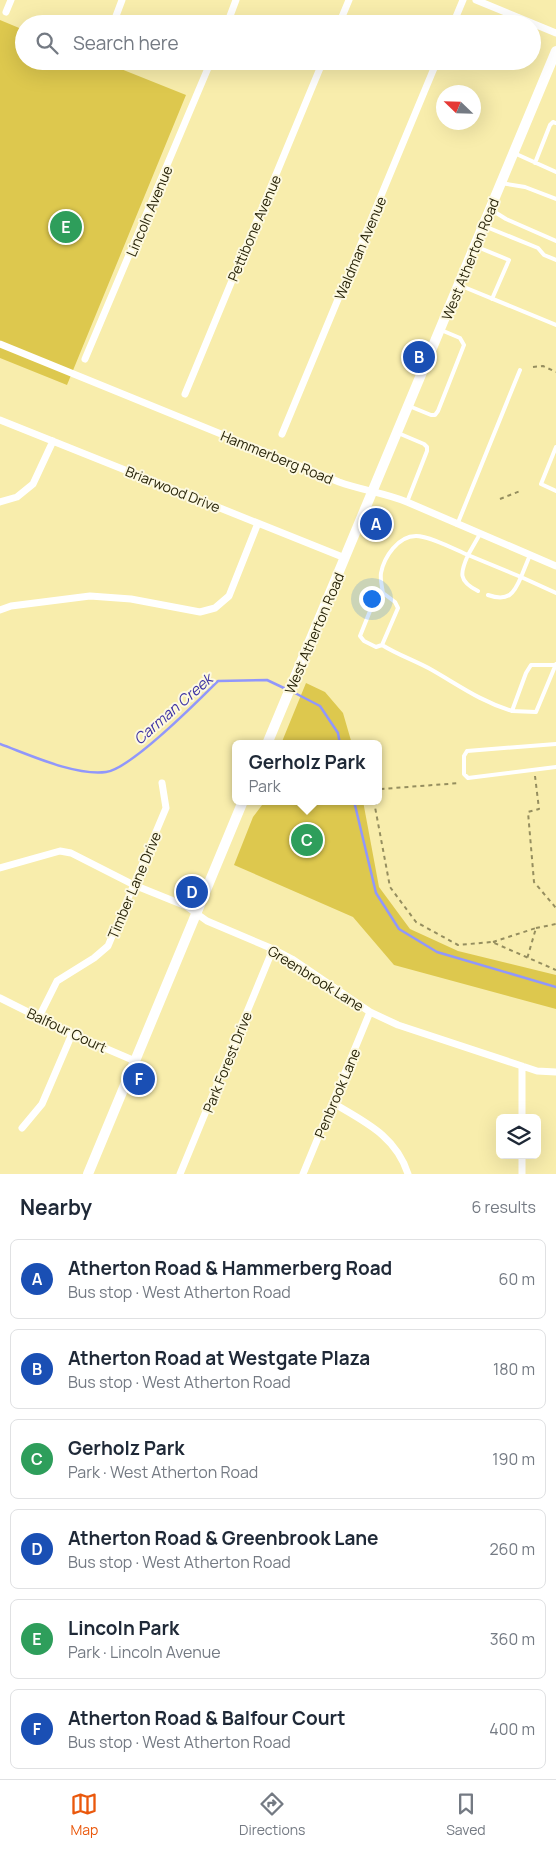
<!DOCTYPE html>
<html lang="en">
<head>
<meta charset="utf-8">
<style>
  body { margin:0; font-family:Manrope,sans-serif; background:#f2f2f3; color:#1f2937 }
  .controls { position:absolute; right:15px; bottom:15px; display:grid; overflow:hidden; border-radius:8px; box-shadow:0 5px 20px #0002 }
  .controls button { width:45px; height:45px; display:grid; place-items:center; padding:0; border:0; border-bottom:1px solid #e0e1e3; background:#fff; color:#1f2937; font:25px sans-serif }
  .compass { position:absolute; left:436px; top:85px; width:45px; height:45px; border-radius:50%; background:#fff; box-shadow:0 5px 20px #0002; rotate:293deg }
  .you { position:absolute; left:371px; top:598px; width:18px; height:18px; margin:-12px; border:4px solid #fff; border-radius:50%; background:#1a73e8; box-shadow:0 0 0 8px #1a73e833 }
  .badge { display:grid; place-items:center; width:32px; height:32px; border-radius:50%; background:#ea580c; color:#fff; font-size:16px; font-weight:700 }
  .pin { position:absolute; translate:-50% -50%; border:2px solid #fff; box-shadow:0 1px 5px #0006 }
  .popup { position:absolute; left:232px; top:740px; width:150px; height:65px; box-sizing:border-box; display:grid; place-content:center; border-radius:8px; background:#fff; filter:drop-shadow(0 1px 4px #0005); font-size:16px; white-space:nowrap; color:#747a83 }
  .popup b { font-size:19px; color:#1f2937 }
  .popup::after { content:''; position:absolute; left:50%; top:100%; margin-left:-10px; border:10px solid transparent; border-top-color:#fff }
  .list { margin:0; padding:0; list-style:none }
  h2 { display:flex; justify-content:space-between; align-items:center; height:65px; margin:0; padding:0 20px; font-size:21px }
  h2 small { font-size:16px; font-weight:400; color:#747a83 }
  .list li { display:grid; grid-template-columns:32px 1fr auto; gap:15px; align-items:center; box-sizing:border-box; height:80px; margin:0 10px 10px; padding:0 10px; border:1px solid #e0e1e3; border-radius:8px }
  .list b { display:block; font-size:19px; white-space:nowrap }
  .list p { margin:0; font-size:16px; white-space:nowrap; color:#747a83 }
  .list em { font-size:16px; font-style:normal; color:#747a83 }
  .icon { flex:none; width:28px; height:28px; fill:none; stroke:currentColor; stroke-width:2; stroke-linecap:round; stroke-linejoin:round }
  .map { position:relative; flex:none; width:556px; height:1174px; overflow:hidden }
  .search { position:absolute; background:#fff; box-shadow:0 5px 20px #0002; left:15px; right:15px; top:15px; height:55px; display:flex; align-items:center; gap:12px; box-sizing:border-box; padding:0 18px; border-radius:28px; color:#747a83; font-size:19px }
  .sheet { height:605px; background:#fff }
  nav { display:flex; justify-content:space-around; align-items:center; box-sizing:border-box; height:70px; border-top:1px solid #e0e1e3; background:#fff; font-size:14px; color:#747a83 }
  nav a { display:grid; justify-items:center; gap:2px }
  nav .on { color:#ea580c }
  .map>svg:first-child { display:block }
  .green { fill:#ddc84e }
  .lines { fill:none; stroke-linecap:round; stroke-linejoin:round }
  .stream { stroke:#9197fb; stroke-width:2.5 }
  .path { stroke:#958e5f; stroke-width:2; stroke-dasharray:4 4; stroke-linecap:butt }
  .lane { stroke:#fff; stroke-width:4 }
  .street { stroke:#fff; stroke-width:7 }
  .secondary { stroke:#fff; stroke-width:10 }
  .labels { text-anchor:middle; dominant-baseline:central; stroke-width:4; stroke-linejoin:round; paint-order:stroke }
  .street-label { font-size:14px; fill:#282409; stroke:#fdf9e0 }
  .water-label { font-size:15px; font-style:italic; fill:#3d32a4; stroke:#fdf9e0 }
</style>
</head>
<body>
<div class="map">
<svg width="556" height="1174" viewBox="0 0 556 1174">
  <rect width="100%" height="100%" fill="#f8edac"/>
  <!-- green -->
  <path class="green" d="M0 20 24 30V61H101L186 95 67 385 0 358Z
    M306 683 325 692 343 713 352 744H281Z
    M265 801H363L379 887 410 929 458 951 556 975V1009L394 965 353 917 234 865 253 817Z"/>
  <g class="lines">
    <!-- stream -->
    <path class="stream" d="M291 691 320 706 338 733 340 744
      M0 744C30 755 75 776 106 772 131 769 199 700 218 681L267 680 286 689
      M354 801 376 893 399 929 437 952 556 987"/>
    <!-- path -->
    <path class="path" d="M533 367 543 366 556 372
      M500 499 520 491
      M535 776 539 809 528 812 534 882 556 908
      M378 797 381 789 460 783
      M377 801 375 807 390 887 416 922 458 945 492 942 556 970
      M536 928 556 924
      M493 942 536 928 527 959"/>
    <!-- lane -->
    <path class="lane" d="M514 153 556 172
      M535 163 550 125 553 122 556 123
      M501 183 525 187 556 199
      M490 209 506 219 556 241
      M484 226 538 248 544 255 556 260
      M475 246 509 260 492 299
      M459 285 556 325
      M409 406 431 415H435L438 411 464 345 460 338 441 330
      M398 433 424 444 427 447V451L407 502
      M556 447 541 484 556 491
      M457 525 520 370
      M478 591C458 581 460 573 468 555L521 577 530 555
      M383 593 372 606 360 636 364 641 376 647 382 645 398 608 395 602 383 593C382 587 380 579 381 573 384 557 398 536 416 536 430 536 454 549 468 555L480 534
      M488 595C508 602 514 594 521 577L556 593
      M382 645C398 655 416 661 432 670 460 686 480 701 512 711
      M556 665H531L526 673 512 711 536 712 556 664
      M556 744 467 751 464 756V774L468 778 556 767"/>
    <!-- street -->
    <path class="street" d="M476 0 556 33
      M6 12 11 0
      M113 24 122 0
      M227 24 236 0
      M339 24 349 0
      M453 24 463 0
      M0 344 339 482C361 490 385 493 407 502L556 566
      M85 359 211 61
      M185 394 323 61
      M0 420 345 558
      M282 434 437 61
      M0 502 17 497 33 484 53 441
      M0 610 11 606 90 596 131 599 200 612 215 608 229 596 258 523
      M0 868 60 851 71 853 134 885 186 906 207 921 273 949 292 959 370 1012 398 1025 522 1066 537 1071 556 1072
      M0 998 72 1034 135 1061
      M39 1017 57 981 94 958 108 946 166 808 162 783
      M522 1066V1118
      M333 1103C365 1122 396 1136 408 1174
      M22 1128 42 1104 72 1034
      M522 1155V1174
      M180 1174 273 949
      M303 1174 370 1012"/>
    <!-- secondary -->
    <path class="secondary" d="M267 744 556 51
      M88 1174 243 801"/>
  </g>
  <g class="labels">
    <!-- street labels -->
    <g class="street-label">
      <text transform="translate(149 211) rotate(-67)">Lincoln Avenue</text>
      <text transform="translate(254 228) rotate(-67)">Pettibone Avenue</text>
      <text transform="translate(360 248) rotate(-67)">Waldman Avenue</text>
      <text transform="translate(470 259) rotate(-68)">West Atherton Road</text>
      <text transform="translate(277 457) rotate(22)">Hammerberg Road</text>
      <text transform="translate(173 489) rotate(22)">Briarwood Drive</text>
      <text transform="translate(314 633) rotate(-67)">West Atherton Road</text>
      <text transform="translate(134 885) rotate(-67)">Timber Lane Drive</text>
      <text transform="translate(316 978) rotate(32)">Greenbrook Lane</text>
      <text transform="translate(67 1030) rotate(25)">Balfour Court</text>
      <text transform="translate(227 1062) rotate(-68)">Park Forest Drive</text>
      <text transform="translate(337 1093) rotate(-67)">Penbrook Lane</text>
    </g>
    <!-- water labels -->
    <g class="water-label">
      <text transform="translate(173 709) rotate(-41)">Carman Creek</text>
    </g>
  </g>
</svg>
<div class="controls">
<button><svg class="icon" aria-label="layers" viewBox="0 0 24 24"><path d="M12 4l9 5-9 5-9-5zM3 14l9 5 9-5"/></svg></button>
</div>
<svg class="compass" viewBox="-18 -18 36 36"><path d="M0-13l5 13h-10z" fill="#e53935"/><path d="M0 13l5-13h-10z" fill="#747a83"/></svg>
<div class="you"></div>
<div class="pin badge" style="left:376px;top:524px;background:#1a4fb4">A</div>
<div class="pin badge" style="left:419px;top:357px;background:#1a4fb4">B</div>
<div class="pin badge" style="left:307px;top:840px;background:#2e9e5b">C</div>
<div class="popup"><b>Gerholz Park</b>Park</div>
<div class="pin badge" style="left:192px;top:892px;background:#1a4fb4">D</div>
<div class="pin badge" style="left:66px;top:227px;background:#2e9e5b">E</div>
<div class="pin badge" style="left:139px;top:1079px;background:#1a4fb4">F</div>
<div class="search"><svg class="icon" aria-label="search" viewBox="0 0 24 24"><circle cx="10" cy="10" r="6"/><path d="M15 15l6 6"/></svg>Search here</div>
</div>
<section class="sheet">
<h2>Nearby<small>6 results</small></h2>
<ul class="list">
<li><span class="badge" style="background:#1a4fb4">A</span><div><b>Atherton Road &amp; Hammerberg Road</b><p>Bus stop · West Atherton Road</p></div><em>60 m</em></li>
<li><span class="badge" style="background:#1a4fb4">B</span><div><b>Atherton Road at Westgate Plaza</b><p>Bus stop · West Atherton Road</p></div><em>180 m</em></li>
<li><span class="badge" style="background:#2e9e5b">C</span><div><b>Gerholz Park</b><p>Park · West Atherton Road</p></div><em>190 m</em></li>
<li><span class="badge" style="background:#1a4fb4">D</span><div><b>Atherton Road &amp; Greenbrook Lane</b><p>Bus stop · West Atherton Road</p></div><em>260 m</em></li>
<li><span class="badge" style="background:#2e9e5b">E</span><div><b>Lincoln Park</b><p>Park · Lincoln Avenue</p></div><em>360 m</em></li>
<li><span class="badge" style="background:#1a4fb4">F</span><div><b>Atherton Road &amp; Balfour Court</b><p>Bus stop · West Atherton Road</p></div><em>400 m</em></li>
</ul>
</section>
<nav>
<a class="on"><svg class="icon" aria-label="map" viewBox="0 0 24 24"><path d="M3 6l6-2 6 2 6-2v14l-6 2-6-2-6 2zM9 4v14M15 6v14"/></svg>Map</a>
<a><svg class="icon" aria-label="directions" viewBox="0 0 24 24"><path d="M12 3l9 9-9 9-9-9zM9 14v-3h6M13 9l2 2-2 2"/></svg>Directions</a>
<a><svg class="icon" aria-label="saved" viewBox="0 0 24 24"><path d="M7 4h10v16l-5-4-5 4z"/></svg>Saved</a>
</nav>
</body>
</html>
